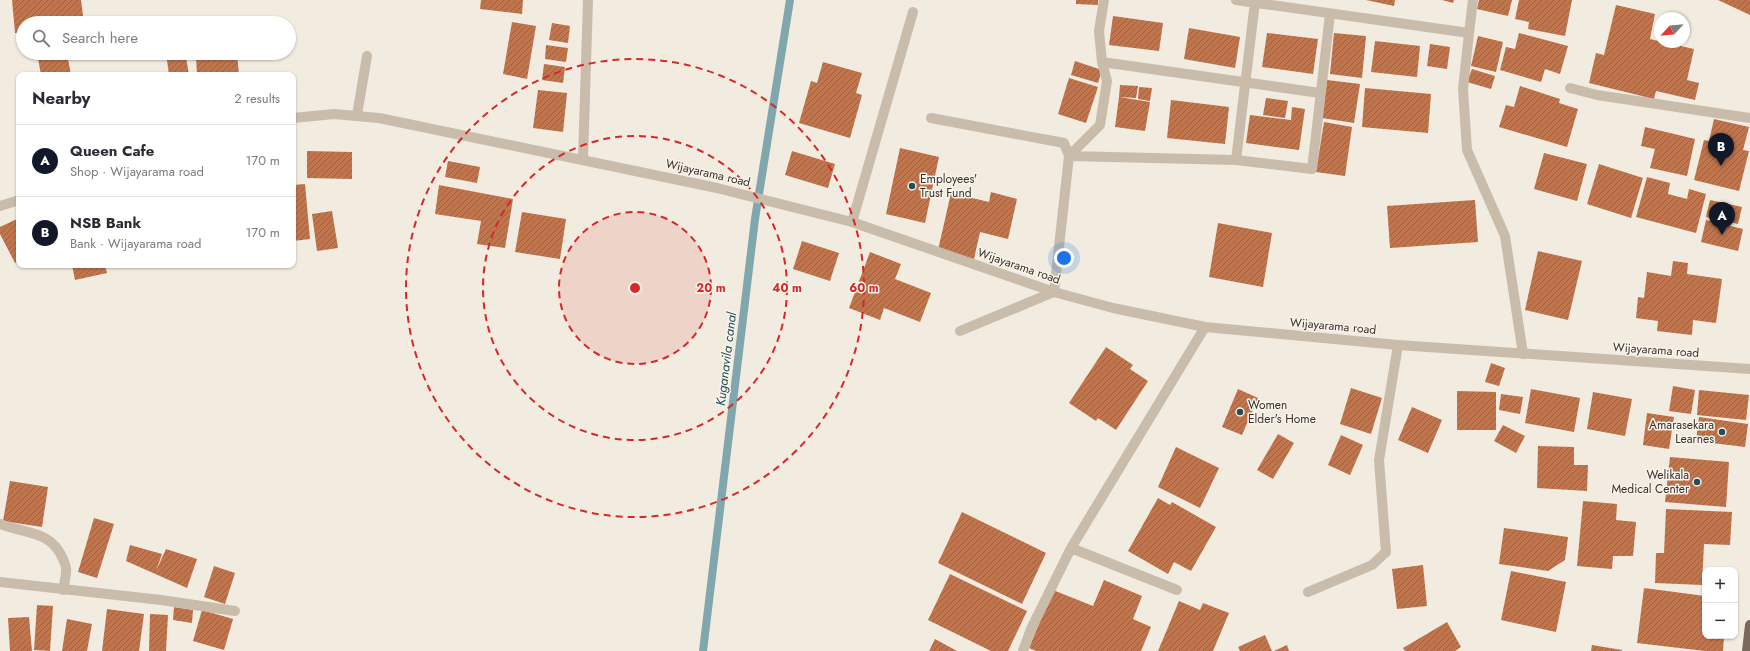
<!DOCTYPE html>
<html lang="en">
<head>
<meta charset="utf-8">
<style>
  body { margin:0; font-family:Jost,sans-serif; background:#f7f7f7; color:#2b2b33 }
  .controls { position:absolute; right:12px; bottom:12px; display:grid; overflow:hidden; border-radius:8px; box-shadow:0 1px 3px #0004 }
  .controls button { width:36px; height:36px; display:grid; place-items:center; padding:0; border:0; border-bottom:1px solid #e1e1e2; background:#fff; color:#2b2b33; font:20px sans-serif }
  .compass { position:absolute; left:1654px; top:12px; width:36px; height:36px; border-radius:50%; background:#fff; box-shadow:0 1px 3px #0004; rotate:244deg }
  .you { position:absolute; left:1064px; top:258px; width:14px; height:14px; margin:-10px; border:3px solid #fff; border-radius:50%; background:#1a73e8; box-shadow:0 0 0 6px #1a73e833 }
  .badge { display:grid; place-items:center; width:26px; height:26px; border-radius:50%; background:#111827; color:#fff; font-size:13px; font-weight:700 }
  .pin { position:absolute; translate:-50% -33px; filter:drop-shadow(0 1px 2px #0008) }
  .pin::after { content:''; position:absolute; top:21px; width:14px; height:12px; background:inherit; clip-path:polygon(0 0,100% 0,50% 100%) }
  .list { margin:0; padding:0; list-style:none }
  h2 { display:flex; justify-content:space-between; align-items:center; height:52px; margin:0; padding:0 16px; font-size:17px }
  h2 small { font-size:13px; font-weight:400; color:#7c7c81 }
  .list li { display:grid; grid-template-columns:26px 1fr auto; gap:12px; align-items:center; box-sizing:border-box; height:72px; padding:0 16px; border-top:1px solid #e1e1e2 }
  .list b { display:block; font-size:15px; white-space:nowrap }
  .list p { margin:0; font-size:13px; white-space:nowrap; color:#7c7c81 }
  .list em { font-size:13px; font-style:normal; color:#7c7c81 }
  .icon { flex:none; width:22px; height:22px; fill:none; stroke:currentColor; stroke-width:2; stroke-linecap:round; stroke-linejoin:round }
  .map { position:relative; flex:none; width:1750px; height:651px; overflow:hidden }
  .search { position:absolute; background:#fff; box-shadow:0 1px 3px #0004; left:16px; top:16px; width:280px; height:44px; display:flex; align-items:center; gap:10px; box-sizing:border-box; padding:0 14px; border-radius:22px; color:#7c7c81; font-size:15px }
  .panel { position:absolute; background:#fff; box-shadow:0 1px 3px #0004; left:16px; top:72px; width:280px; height:196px; border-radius:8px }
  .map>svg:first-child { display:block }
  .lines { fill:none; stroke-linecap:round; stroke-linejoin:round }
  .stream { stroke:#7fa7ad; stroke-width:8 }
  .building { fill:url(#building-hatch) }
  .service { stroke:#c9bcab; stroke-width:10 }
  .minor { stroke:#c9bcab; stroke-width:10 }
  .tertiary { stroke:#c9bcab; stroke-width:10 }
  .primary { stroke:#79695c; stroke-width:10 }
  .ring { fill:none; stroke:#d62828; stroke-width:2; stroke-dasharray:7 5 }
  .poi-dot { fill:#224e57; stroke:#f9f4ec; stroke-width:1.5 }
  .labels { text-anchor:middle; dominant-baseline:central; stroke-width:3; stroke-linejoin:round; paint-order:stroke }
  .street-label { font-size:12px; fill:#38302a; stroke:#f9f4ec }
  .poi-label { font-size:12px; fill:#38302a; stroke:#f9f4ec; text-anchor:start }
  .water-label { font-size:13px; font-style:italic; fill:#224e57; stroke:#f9f4ec }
  .centre { fill:#d62828; stroke:#f9f4ec; stroke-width:2 }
  .ring-label { font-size:12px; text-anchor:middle; font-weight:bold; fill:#d62828; stroke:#f9f4ec; stroke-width:3; stroke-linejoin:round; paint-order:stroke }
</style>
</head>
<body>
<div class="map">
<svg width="1750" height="651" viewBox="0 0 1750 651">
  <defs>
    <pattern id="building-hatch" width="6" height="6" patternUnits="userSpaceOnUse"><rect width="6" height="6" fill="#bf764f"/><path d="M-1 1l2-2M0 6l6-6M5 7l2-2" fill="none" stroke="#9c6142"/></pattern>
  </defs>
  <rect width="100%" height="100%" fill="#f2ebdf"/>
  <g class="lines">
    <!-- stream -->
    <path class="stream" d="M703 651 755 219 790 0"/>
  </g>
  <!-- building -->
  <path class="building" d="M12 0H81L84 23H23V33H15Z
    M481 0H523L522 14 480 9Z
    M1076 0H1098V5L1076 4Z
    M1366 0H1395L1394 6Z
    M1442 0H1454L1453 3Z
    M1479 0H1512L1508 16 1477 9Z
    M1519 0H1572L1565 36 1528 29 1529 22 1515 19Z
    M1718 0H1750V15Z
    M1616 5 1655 14 1650 39 1694 49 1687 80 1699 83 1695 100 1656 91 1654 99 1589 83 1596 53 1604 55Z
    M1113 16 1163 23 1159 51 1109 45Z
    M512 22 536 26 527 79 503 74Z
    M552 23 570 26 568 43 549 40Z
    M1189 28 1240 37 1235 68 1184 59Z
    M1267 33 1318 39 1313 74 1262 67Z
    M1334 33 1366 36 1362 78 1330 74Z
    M1519 33 1568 46 1560 74 1545 69 1541 82 1500 70 1506 47 1515 49Z
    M1478 36 1503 42 1496 72 1471 66Z
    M1375 41 1420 46 1417 77 1371 72Z
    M1430 44 1450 47 1447 69 1427 66Z
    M546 45 568 48 566 62 545 59Z
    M37 53H67L71 75H41Z
    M237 54 239 75H197L196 57Z
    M186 57 189 75H169L167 60Z
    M1075 61 1102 70 1098 83 1071 75Z
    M823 62 862 73 856 93 862 95 850 138 799 123 811 81 817 83Z
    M544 64 565 67 563 83 542 80Z
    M1472 69 1495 76 1491 89 1467 82Z
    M1069 78 1098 87 1086 123 1058 114Z
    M1327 80 1360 84 1354 123 1322 118Z
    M1120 85 1138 86 1136 98 1119 97Z
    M1520 86 1560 99 1559 103 1578 109 1567 147 1499 127 1506 105 1514 107Z
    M1139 87 1152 88 1150 101 1138 99Z
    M1365 88 1431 94 1428 133 1362 127Z
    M538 90 567 93 563 132 533 128Z
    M1119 97 1150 102 1145 131 1115 127Z
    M1266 98 1288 101 1285 118 1263 115Z
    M1171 100 1229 107 1225 144 1167 138Z
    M1292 107 1305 109 1299 150 1246 143 1250 115 1291 120Z
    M1714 119 1749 127 1743 150 1749 151 1739 191 1694 180 1704 140 1709 141Z
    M1324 122 1352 127 1345 176 1316 172Z
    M1645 127 1695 139 1687 176 1650 168 1655 149 1641 146Z
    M900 148 939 157 925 223 886 214Z
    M307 151 352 152V179L307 178Z
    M792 151 835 164 828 188 785 175Z
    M1544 153 1587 164 1577 201 1534 189Z
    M448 161 480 167 477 183 445 177Z
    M1599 164 1643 178 1631 218 1587 204Z
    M1647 177 1670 183 1668 194 1687 199 1689 189 1706 194 1696 233 1636 217Z
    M305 184 310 239 293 241V185Z
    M439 185 513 199 505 248 477 244 481 221 435 214Z
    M991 192 1017 199 1008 239 980 232 974 259 938 250 951 193 989 202Z
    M1475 200 1478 242 1390 248 1387 206Z
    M1710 200 1742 207 1738 224 1706 217Z
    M332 211 338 248 317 251 312 214Z
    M522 212 566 219 560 259 515 252Z
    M19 218V261L15 263 0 234V227Z
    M1706 220 1743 229 1738 251 1701 242Z
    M1218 223 1272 233 1263 287 1209 277Z
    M802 241 839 253 830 281 793 269Z
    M1538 251 1582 261 1568 320 1525 310Z
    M870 252 901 264 895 279 931 293 920 322 884 308 880 320 849 308Z
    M1673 261 1688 263 1687 274 1722 279 1716 323 1693 320 1692 335 1657 331 1658 321 1636 318 1638 297 1644 298 1647 272 1671 276Z
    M72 265H105L107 273 75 280Z
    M1106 347 1133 365 1130 369 1148 381 1116 430 1098 418 1096 421 1069 403Z
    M1491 363 1505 368 1499 386 1485 382Z
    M1673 386 1695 390 1691 414 1669 411Z
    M1351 388 1382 398 1371 434 1340 424Z
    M1238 389 1258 398 1242 435 1222 427Z
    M1531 389 1580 398 1574 432 1525 423Z
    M1699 390 1749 395 1746 420 1697 415Z
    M1457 391 1496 392V430H1457Z
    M1593 392 1632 399 1625 436 1587 429Z
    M1501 394 1523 397 1520 414 1499 410Z
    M1412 407 1442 420 1428 453 1398 440Z
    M1647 413 1674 417 1669 449 1643 445Z
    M1699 417 1748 424 1745 447 1696 441Z
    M1503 425 1525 436 1516 453 1494 441Z
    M1278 434 1294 443 1273 479 1257 470Z
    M1341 435 1363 445 1350 475 1328 465Z
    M1538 446 1574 447V465H1588L1587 491 1537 488Z
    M1176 447 1219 468 1200 508 1158 487Z
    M1670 457 1729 462 1726 507 1665 502Z
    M10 481 48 487 42 527 3 521Z
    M1158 498 1170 505 1172 502 1216 527 1191 571 1174 562 1168 574 1128 551Z
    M1583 501 1617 504 1616 520 1636 522 1633 556H1613L1612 569 1577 566Z
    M1666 509 1732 512 1730 545 1704 544 1702 585 1655 583 1656 553H1664Z
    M962 512 1046 553 1022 604 938 563Z
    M94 518 114 524 97 578 78 572Z
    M1504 528 1568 537 1565 560 1548 571 1499 564Z
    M130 545 162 554 156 571 166 549 197 559 187 588 126 561Z
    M1423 565 1427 606 1397 609 1392 569Z
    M214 566 235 573 225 604 204 597Z
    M1511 571 1566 582 1556 632 1501 620Z
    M950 574 1027 611 1008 651H991L928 620Z
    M1104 580 1142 596 1133 619 1151 627 1141 651H1036L1029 648 1053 590 1093 606Z
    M1644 588 1705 596V636H1724L1723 651H1705L1637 643Z
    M1179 601 1200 610 1203 603 1229 613 1213 651H1158Z
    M37 605 53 606 50 651 34 650Z
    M174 607 193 610 192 623 173 620Z
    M107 609 144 614 139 651H102Z
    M202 610 233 619 224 650 193 641Z
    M150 614 168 615 166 651H149Z
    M29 617 32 651H10L8 618Z
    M67 619 92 624 87 651H62Z
    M1447 622 1461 647 1455 651H1405L1403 648Z
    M1265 635 1272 651H1240L1238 647Z
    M935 639 957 651H929Z
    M1287 645 1289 651H1274Z
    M1592 645 1622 650V651H1591Z"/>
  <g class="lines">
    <!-- service -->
    <path class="service" d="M0 582 161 600 235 611"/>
    <!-- minor -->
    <path class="minor" d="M1104 0 1099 31 1102 62 1107 81 1100 125 1069 156 1236 160 1312 169 1330 14
      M1236 0 1469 33 1473 0
      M1469 33 1463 89 1467 150 1505 236 1523 354
      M1102 62 1320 93
      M1570 88 1597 95 1750 118
      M357 115 367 56
      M931 118 1064 143 1069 156 1054 292 960 331
      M583 159 588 0
      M1236 160 1255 2
      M852 222 913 12
      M0 524C25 534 51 530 63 559 64 562 66 565 66 568 67 574 64 583 63 590
      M1071 548 1177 590
      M1308 592 1372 565 1386 552 1379 460 1398 345
      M1023 651 1031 629 1071 548 1205 327"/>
    <!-- tertiary -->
    <path class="tertiary" d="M293 118 334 114 379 118 717 188 852 222 1054 292 1113 308 1205 327 1398 345 1750 369
      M0 206 19 200"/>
    <!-- primary -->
    <path class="primary" d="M1747 651 1750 625"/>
  </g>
  <!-- distance rings -->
  <circle cx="635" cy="288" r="76" fill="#d62828" fill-opacity=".12"/>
  <g class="ring">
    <circle cx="635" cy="288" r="76"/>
    <circle cx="635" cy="288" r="152"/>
    <circle cx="635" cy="288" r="229"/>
  </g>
  <!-- markers -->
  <g class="poi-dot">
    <circle cx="912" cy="186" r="4"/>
    <circle cx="1240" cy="412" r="4"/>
    <circle cx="1722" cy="432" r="4"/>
    <circle cx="1697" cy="482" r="4"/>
  </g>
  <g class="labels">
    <!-- street labels -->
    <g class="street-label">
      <text transform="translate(708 173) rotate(13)">Wijayarama road</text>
      <text transform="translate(1019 266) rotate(19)">Wijayarama road</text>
      <text transform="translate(1333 326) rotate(5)">Wijayarama road</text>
      <text transform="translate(1656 350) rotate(4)">Wijayarama road</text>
    </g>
    <!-- poi labels -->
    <g class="poi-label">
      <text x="920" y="179">Employees'<tspan x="920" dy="14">Trust Fund</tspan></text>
      <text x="1248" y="405">Women<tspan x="1248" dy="14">Elder's Home</tspan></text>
      <text x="1714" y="425" text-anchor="end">Amarasekara<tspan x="1714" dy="14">Learnes</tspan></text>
      <text x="1689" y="475" text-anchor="end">Welikala<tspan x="1689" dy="14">Medical Center</tspan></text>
    </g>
    <!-- water labels -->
    <g class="water-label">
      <text transform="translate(726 359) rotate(-83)">Kuganavila canal</text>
    </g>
  </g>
  <circle cx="635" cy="288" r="6" class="centre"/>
  <g class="ring-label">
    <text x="711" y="292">20 m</text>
    <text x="787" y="292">40 m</text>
    <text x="864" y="292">60 m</text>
  </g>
</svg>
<div class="controls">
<button>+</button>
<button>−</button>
</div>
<svg class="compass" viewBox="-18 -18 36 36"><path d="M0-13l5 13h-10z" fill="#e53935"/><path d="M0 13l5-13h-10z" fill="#7c7c81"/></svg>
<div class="you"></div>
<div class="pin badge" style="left:1722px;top:235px">A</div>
<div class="pin badge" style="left:1721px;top:166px">B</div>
<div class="search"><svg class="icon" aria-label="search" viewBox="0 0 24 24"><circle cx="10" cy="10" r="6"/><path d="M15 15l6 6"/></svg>Search here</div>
<section class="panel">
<h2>Nearby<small>2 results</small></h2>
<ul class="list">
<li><span class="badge">A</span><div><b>Queen Cafe</b><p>Shop · Wijayarama road</p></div><em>170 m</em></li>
<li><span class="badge">B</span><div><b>NSB Bank</b><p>Bank · Wijayarama road</p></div><em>170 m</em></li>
</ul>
</section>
</div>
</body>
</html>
